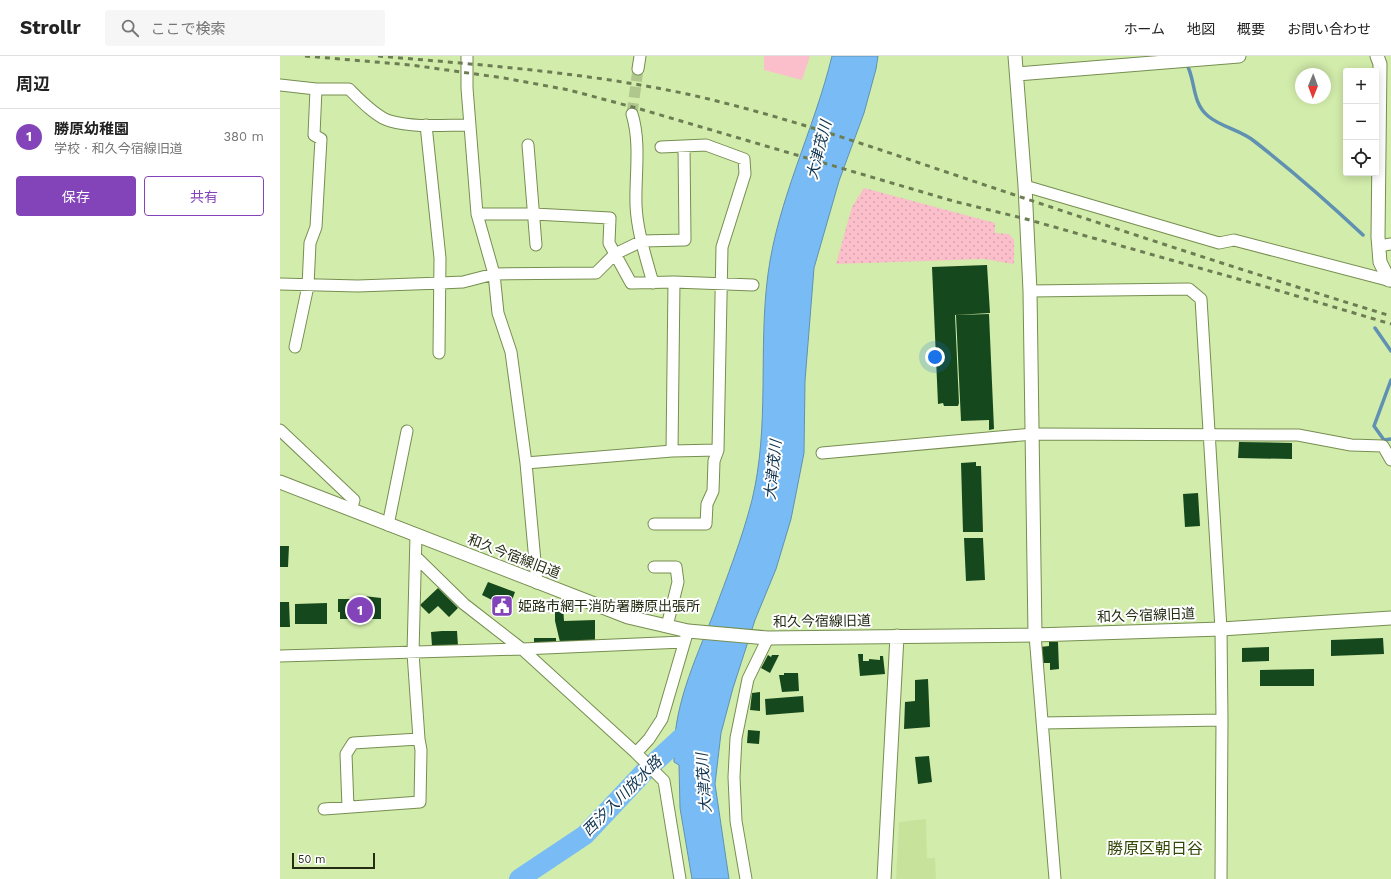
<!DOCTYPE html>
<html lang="ja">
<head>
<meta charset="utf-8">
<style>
  body { margin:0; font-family:"Work Sans","Noto Sans JP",sans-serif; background:#f6f6f6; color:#222 }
  .controls { position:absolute; right:12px; top:12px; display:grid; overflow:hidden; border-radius:4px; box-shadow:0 2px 10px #0003 }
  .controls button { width:36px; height:36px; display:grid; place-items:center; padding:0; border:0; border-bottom:1px solid #e0e0e0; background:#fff; color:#222; font:20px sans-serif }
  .compass { position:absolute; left:1015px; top:12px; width:36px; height:36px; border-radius:50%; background:#fff; box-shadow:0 2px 10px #0003; rotate:181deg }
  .scale { position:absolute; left:12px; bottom:10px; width:83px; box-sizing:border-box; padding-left:4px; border:2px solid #242d14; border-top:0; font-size:11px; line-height:14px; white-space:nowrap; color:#242d14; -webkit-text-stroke:3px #fff; paint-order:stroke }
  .you { position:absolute; left:655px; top:301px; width:14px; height:14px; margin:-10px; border:3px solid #fff; border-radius:50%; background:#1a73e8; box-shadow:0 0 0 6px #1a73e833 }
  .badge { display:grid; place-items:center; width:26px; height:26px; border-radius:50%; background:#8444b9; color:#fff; font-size:13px; font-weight:700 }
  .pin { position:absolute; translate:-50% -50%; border:2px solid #fff; box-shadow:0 1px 4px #0006 }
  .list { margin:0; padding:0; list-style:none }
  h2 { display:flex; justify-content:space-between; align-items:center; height:52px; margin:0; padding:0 16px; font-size:17px }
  h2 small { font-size:13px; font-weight:400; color:#767676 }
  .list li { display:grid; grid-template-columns:26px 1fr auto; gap:12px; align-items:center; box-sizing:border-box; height:56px; padding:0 16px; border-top:1px solid #e0e0e0 }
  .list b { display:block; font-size:15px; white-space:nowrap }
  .list p { margin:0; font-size:13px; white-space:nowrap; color:#767676 }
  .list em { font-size:13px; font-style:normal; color:#767676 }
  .actions { display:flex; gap:8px; padding:12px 16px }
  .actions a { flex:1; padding:9px 0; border:1px solid #8444b9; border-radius:4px; text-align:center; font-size:14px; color:#8444b9 }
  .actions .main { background:#8444b9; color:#fff }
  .icon { flex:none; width:22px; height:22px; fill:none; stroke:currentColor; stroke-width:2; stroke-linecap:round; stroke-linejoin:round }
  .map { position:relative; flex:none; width:1111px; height:823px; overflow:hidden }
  header { display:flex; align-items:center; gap:24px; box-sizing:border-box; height:56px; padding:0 20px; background:#fff; border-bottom:1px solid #e0e0e0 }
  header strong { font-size:19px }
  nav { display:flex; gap:22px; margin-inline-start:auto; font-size:14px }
  .search { width:280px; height:36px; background:#f6f6f6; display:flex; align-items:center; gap:10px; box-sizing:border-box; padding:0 14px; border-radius:4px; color:#767676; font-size:15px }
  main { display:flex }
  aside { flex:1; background:#fff }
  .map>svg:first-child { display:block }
  .built { fill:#c7e39b }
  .green { fill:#fabfca }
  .park { fill:url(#park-dots) }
  .water { fill:#79bcf5; stroke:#6091b2 }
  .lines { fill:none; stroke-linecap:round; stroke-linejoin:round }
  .stream { stroke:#6091b2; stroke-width:3.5 }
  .river { stroke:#79bcf5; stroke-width:20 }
  .building { fill:#16481d }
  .minor-tunnel { stroke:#afc68d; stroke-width:11; stroke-dasharray:11 5.5; stroke-linecap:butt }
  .minor-casing { stroke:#768e51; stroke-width:13 }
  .tertiary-casing { stroke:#768e51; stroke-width:15 }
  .minor { stroke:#fff; stroke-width:11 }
  .tertiary { stroke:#fff; stroke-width:13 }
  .rail { stroke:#6d7d53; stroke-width:3; stroke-dasharray:5 5; stroke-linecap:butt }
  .labels { text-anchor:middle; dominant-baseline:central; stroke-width:4; stroke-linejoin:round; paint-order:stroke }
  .street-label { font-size:14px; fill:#242d14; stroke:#fff }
  .poi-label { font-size:14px; fill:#242d14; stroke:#fff; text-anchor:start }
  .water-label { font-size:15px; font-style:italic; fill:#0f3450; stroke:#fff }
  .quarter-label { font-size:16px; fill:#344807; stroke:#fff }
</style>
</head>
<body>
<header>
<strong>Strollr</strong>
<div class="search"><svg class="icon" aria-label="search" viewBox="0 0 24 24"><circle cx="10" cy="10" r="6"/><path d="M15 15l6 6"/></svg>ここで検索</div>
<nav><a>ホーム</a><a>地図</a><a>概要</a><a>お問い合わせ</a></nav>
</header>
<main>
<aside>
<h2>周辺<small></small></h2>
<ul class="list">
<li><span class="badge">1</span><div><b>勝原幼稚園</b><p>学校 · 和久今宿線旧道</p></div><em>380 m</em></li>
</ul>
<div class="actions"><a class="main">保存</a><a>共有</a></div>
</aside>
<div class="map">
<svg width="1111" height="823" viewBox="0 0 1111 823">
  <defs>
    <pattern id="park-dots" width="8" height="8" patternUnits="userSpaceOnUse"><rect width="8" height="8" fill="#fabfca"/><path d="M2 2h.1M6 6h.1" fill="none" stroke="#d6a4ad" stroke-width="1.8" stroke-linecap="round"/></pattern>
  </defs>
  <rect width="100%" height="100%" fill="#d2ecab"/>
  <!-- built -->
  <path class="built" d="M646 763 647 802H655L656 823H616L619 766Z"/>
  <!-- green -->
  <path class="green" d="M484 0H530L522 24 484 14Z"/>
  <!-- park -->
  <path class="park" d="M584 132 715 167V177L729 178 734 184V208L704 203 556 208 572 151Z"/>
  <!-- water -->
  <path class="water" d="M552 0H598L596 13 584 57 559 125 534 212 525 325 524 397 511 463 496 513 475 564 453 632 441 677 435 728 449 823H412L400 752 399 709 394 706C392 653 414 607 433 559 447 521 462 483 472 444 490 370 478 293 488 218 498 143 534 74 552 0Z"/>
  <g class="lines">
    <!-- stream -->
    <path class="stream" d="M906 7C916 23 911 46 928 60 941 71 960 74 974 85 1010 113 1049 147 1083 179
      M1095 272 1111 295
      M1111 324 1094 370 1104 384 1111 383"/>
    <!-- river -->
    <path class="river" d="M239 823 305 779 365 715 414 670"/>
  </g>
  <!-- building -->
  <path class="building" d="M707 209 710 257 675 259 679 347 678 350H664L663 347 658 348 652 211Z
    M709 258 714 373 709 374V364L681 365 676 259Z
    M959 386 1012 387V403L958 402Z
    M696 406V410H701L703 476H683L681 407Z
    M918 437 920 470 905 471 903 438Z
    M684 482H703L705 524 686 525Z
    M0 490H9L8 511H0Z
    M208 526 235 536 230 550 225 548 223 553 211 548 212 544 202 539Z
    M158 532 178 552 169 561 158 550 149 558 140 549Z
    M84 540 101 542V563H60V556H58V543H84Z
    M0 546H9L10 571H0Z
    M47 547V568H15V548Z
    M275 550H283L284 565 315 564V585L280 586 275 565Z
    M162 575H177L178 590H152L151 576Z
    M254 582H276V588L254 589Z
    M1103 582 1104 598 1051 600V584Z
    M769 586H778L779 613 770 614V607H761L760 591 769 590Z
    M989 591V605L962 606V592Z
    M578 598H583V605H589V603L600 604V600H603L605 618 580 620Z
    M488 599 491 601 492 599H499L490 617 481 612Z
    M1034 613V630H980V614Z
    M504 617H518L519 635 502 636 499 619H504Z
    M648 623 650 671 624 673 625 646 635 645V624Z
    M480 636V655L470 654 472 637Z
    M523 640 524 656 486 659 485 643Z
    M468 674 480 675 479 688 467 687Z
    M649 700 652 726 638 728 635 701Z"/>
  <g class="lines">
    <!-- minor-tunnel -->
    <path class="minor-tunnel" d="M352 58 358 13"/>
    <!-- minor casing -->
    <g class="minor-casing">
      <path id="minor" d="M187 0V32L197 158 214 218 218 257 231 296 246 407 257 527
        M358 13 360 0
        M0 29 36 33H69C79 43 96 61 110 65 135 72 164 69 190 69
        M352 58C361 87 355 120 356 149 357 175 366 202 373 227
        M146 69 160 202 159 297
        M248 89 256 189
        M745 130 939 187 954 184 1111 225
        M197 158H254L330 162 329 187 351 227 394 226 473 229
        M1099 190 1111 188
        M0 228 78 230 161 227 183 226 214 218 316 217 335 198 362 185 405 184 404 90
        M750 235 909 233 921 243 941 573 942 664 941 823
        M15 291 28 230 30 187 36 171 41 83 34 79 36 33
        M0 374 74 444 71 454
        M392 395 394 226
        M542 397 753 378 1018 379 1071 389 1103 390 1111 404
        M246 407 392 395 438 394
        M374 468H426L427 448 433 435 434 405 438 394 442 191 465 118 464 103 426 89 381 91
        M108 469 127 375
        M136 501 184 548 242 593 356 697 384 725 400 823
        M374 511H396L398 526 387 570
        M755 579 775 823
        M0 600 242 593 403 586
        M762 667 942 664
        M356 697 369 683 382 663 406 581
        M68 751 66 698 73 687 139 683
        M44 753 140 746 141 694 139 683 133 597 136 479
        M466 823 456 765 454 721 456 682 468 623 488 582"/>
    </g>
    <!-- tertiary casing -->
    <g class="tertiary-casing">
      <path id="tertiary" d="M735 0 745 130 750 235 755 579
        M1097 0 1100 8 1098 181 1100 206 1109 224
        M737 18 959 0
        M0 426 348 561 408 575 488 582 755 579 941 573 1111 562
        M604 823 617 580"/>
    </g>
    <!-- minor -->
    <use href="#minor" class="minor"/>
    <!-- tertiary -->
    <use href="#tertiary" class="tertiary"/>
    <!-- rail -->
    <path class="rail" d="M25 0 131 9 224 22 289 34 360 53 673 145 746 163 983 230 1111 268
      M98 0C202 9 304 16 407 38 506 60 603 95 699 127 836 173 973 218 1111 260"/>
  </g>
  <!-- icons -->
  <defs>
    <g id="civic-square" transform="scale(1.15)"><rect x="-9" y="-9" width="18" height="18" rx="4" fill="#8444b9" stroke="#fff"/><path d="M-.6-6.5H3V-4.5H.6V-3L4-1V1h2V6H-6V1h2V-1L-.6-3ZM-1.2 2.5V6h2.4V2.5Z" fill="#fff"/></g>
  </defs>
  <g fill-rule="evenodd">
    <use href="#civic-square" x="222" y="550"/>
  </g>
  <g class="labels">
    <!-- street labels -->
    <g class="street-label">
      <text transform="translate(234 500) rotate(21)">和久今宿線旧道</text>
      <text transform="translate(866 559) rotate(-2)">和久今宿線旧道</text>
      <text transform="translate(542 565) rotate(-1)">和久今宿線旧道</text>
    </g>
    <!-- poi labels -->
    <g class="poi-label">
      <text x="238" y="550">姫路市網干消防署勝原出張所</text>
    </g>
    <!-- water labels -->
    <g class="water-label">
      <text transform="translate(539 94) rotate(-76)">大津茂川</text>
      <text transform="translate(493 414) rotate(-84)">大津茂川</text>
      <text transform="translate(424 727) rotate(-94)">大津茂川</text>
      <text transform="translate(342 740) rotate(-45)">西汐入川放水路</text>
    </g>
    <!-- quarter labels -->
    <g class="quarter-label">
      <text x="875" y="792">勝原区朝日谷</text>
    </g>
  </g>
</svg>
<div class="controls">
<button>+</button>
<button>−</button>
<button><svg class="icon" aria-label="locate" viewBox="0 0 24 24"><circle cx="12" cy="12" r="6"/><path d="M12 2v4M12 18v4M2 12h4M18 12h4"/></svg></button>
</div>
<svg class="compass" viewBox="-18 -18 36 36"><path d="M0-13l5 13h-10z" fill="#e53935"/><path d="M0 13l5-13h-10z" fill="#767676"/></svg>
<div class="scale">50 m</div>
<div class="you"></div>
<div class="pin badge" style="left:80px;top:554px">1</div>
</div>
</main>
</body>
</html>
